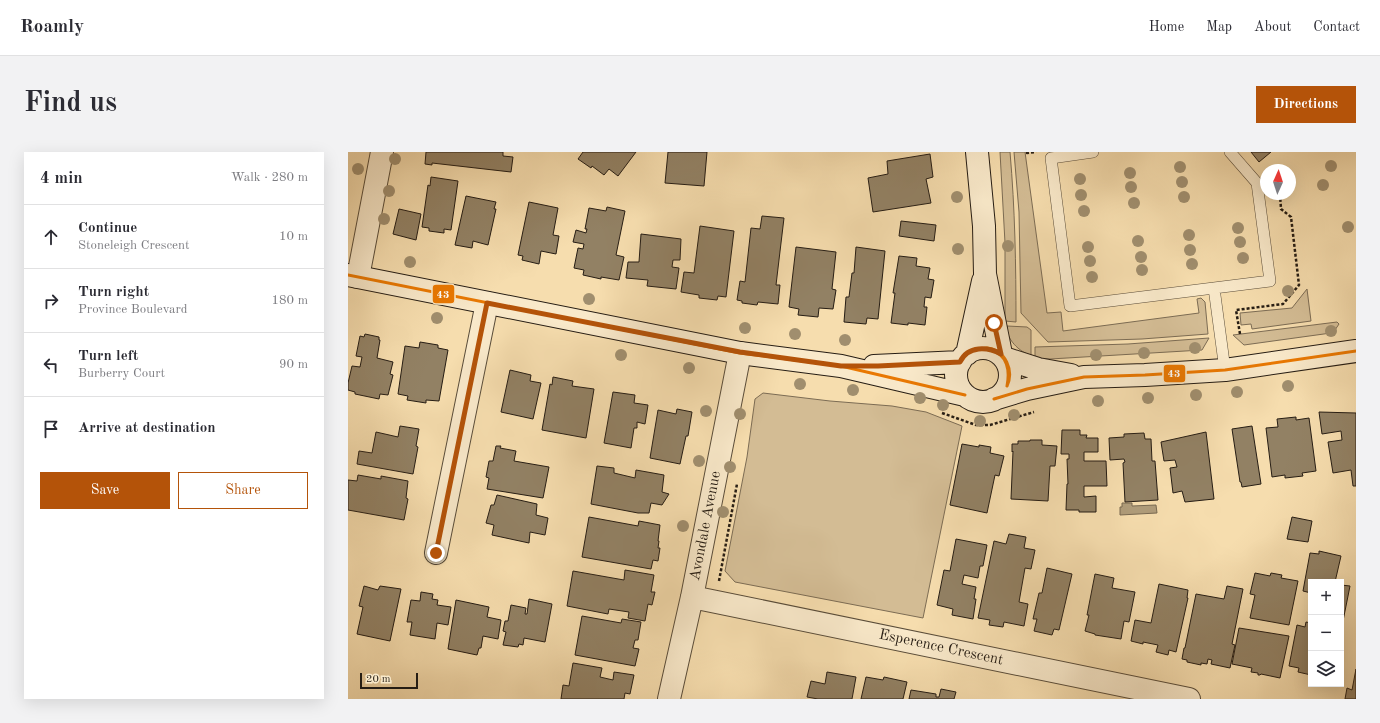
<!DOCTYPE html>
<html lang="en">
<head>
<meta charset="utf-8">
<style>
  body { margin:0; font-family:"Old Standard TT",serif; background:#f2f2f3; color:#2b2b33 }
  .controls { position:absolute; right:12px; bottom:12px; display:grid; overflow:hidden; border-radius:0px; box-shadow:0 4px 16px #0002 }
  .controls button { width:36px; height:36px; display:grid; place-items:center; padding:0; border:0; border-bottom:1px solid #e1e1e2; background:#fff; color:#2b2b33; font:20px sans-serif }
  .compass { position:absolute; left:912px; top:12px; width:36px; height:36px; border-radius:50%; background:#fff; box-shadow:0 4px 16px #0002; rotate:3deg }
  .scale { position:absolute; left:12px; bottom:10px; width:58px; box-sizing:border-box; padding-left:4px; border:2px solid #261d14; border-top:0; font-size:11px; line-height:14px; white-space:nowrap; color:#261d14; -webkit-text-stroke:3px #f9e9ca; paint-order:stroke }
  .stop { position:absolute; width:12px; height:12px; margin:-9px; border:3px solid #b45309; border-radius:50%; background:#fff }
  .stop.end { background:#b45309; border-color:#fff; box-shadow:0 1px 4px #0008 }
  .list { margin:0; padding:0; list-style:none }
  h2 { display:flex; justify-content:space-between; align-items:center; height:52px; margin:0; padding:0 16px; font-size:17px }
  h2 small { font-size:13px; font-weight:400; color:#7c7c81 }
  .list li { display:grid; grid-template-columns:26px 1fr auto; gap:12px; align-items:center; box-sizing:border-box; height:64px; padding:0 16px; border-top:1px solid #e1e1e2 }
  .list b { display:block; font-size:15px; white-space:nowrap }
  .list p { margin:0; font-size:13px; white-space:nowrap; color:#7c7c81 }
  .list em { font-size:13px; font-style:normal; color:#7c7c81 }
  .actions { display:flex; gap:8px; padding:12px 16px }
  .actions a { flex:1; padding:9px 0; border:1px solid #b45309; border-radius:0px; text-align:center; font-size:14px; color:#b45309 }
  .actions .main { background:#b45309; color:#fff }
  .icon { flex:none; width:22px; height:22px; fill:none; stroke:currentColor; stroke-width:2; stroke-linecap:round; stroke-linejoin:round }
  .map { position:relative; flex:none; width:1008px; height:547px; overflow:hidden; border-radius:0px }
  header { display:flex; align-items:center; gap:24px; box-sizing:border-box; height:56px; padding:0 20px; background:#fff; border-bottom:1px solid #e1e1e2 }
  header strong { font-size:19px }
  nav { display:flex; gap:22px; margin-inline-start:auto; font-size:14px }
  .intro { display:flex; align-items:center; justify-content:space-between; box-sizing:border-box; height:96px; padding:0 24px }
  h1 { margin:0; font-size:28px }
  .button { padding:10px 18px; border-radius:0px; background:#b45309; color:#fff; font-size:14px; font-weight:700 }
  main { display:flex; gap:24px; padding:0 24px }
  aside { flex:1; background:#fff; border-radius:0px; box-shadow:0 4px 16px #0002 }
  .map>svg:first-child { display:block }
  .green { fill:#d3bc94; stroke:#7c6c54 }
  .water { fill:#af9c7a; stroke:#786951 }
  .building { fill:#928164; stroke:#261d14 }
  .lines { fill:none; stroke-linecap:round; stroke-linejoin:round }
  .lane-casing { stroke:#5a4d3a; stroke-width:12 }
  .street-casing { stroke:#5a4d3a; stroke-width:24 }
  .secondary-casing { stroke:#261d14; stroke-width:24 }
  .path { stroke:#261d14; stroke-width:2.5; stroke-dasharray:3 2; stroke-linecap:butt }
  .lane { stroke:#f9e9ca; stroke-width:11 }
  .street { stroke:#f9e9ca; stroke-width:22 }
  .secondary { stroke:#f9e9ca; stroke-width:22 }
  .bus-1-casing { stroke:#f9e9ca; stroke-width:6 }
  .bus-1 { stroke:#e97802; stroke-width:3 }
  .tree { fill:#a08e6e }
  .route { stroke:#b45309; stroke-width:5 }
  .labels { text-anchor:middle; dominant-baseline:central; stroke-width:4; stroke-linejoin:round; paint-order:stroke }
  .street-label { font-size:15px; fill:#261d14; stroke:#f9e9ca }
  .line-badge { stroke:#f9e9ca; stroke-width:1.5 }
  .badge-label { font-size:11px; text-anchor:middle; font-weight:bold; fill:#fff }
</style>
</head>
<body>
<header>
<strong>Roamly</strong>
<nav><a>Home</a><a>Map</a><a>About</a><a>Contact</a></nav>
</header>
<div class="intro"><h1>Find us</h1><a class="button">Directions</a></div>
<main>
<aside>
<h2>4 min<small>Walk · 280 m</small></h2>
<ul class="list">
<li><svg class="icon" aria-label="ahead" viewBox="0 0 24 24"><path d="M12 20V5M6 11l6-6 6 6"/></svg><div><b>Continue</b><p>Stoneleigh Crescent</p></div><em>10 m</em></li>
<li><svg class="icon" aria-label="right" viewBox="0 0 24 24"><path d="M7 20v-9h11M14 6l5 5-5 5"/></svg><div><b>Turn right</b><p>Province Boulevard</p></div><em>180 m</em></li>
<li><svg class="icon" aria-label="left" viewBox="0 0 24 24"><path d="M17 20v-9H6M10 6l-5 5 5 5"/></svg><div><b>Turn left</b><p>Burberry Court</p></div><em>90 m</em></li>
<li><svg class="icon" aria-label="arrive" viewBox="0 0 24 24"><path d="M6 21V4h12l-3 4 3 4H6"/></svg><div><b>Arrive at destination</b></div></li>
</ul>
<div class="actions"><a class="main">Save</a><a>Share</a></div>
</aside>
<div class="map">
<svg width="1008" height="547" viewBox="0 0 1008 547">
  <rect width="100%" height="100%" fill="#f6ddae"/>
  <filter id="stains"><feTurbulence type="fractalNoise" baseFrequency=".005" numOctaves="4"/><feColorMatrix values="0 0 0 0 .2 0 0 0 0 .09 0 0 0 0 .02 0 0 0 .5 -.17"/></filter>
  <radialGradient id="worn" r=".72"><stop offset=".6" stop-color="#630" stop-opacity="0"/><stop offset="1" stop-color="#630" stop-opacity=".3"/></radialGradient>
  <!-- green -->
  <path class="green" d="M652 0H662C667 57 668 113 668 170L657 169V91Z
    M666 0H677L699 161 713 160 715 179 851 161 849 147 853 146 857 150 860 182 794 187 700 190 673 161 671 60Z
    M959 137 963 169 904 177 903 172 893 173 892 161 944 156Z
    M989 170 991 172 987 178 983 181 896 193 885 183Z
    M659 174 679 175 683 178V203C672 201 657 186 659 174Z
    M861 186 854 198 702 207 687 206V195L780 192Z
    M415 241 482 249 544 254 578 260 614 274 575 466 387 430 377 419 399 305 407 247Z"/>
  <!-- water -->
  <path class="water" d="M774 351H784V354L808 353 809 361 772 363V355H774Z"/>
  <!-- building -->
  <path class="building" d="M78 0H155V4L165 5 163 20 84 11V13L77 12Z
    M235 0H288L270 24 261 17 256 23 244 14 243 16 230 7Z
    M320 0H359L356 34 317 31Z
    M903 0H923L911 10Z
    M582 2 585 25 578 27 583 51 525 60 520 26 540 22 539 9Z
    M83 25 110 29 103 78 96 77V81L81 79V76L74 75 80 33 82 34Z
    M118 44 148 50 146 57H148L140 93 125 89 124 96 107 93Z
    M181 50 210 56 205 83 211 84 208 102 193 99 191 112 174 108 175 104 170 103Z
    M259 55 277 59 268 103 276 105 271 128 253 125V127L235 123 236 118 226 116 230 96 235 97 236 92 225 90 228 78 238 81 239 77H237L241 56 258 59Z
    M51 57 73 62 68 88 45 82Z
    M414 64 436 66 428 133H432L430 152 410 150 409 153 394 151V149L389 148 392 129 397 130 403 76 412 77Z
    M553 69 588 73 586 89 551 84Z
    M352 74 386 79 378 145 370 144 369 148 351 146V143L333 140 336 120 346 121Z
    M293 82 333 87 332 108H325L324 115 331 116 328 137 299 134 300 128 278 126 280 110H291Z
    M448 95 488 100 484 137 488 138 485 157 471 156 470 165 450 163 451 157 441 155Z
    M508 95 537 99 530 167 519 166 518 172 496 170 498 145H501L504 121H506Z
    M551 104 569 106 568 114 582 116 580 127 586 128 583 146 577 145 576 155H579L577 173 560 171V173L543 171 547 141H545Z
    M17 182 31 185V188H32L29 206 45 210 42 222 45 223 40 243 32 242 31 247 7 242V240L0 238V231L4 214 12 215 14 205 8 204 12 184 16 185Z
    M72 190 90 193V196L100 198 91 249 78 248V251L59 248 60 244 50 242 57 194 71 196Z
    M162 218 183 223 182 229 193 231 185 267 153 260Z
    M205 225 225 229 224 234 246 237 238 286 194 278 202 232 204 233Z
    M265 240 287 243 286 251 300 253 297 272 289 270V276H286L283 296 256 291Z
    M329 257 344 260 340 284H338L332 312 302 306 310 258 328 262Z
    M971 260 1008 261V334H1005L1003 318 985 321 980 290 994 288 993 279 974 282Z
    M948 265V268L961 266 968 319 954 321 955 324 937 326V323L924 325 918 276 930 275 929 267Z
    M52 274 71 277 68 294 70 295 65 322 9 312 11 299 24 301 28 280 50 285Z
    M904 274 913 332 894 335 893 330H892L884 277Z
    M714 278H732V283H739L738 286H750V300H736V309H758L759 334H736V345L748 344V360H731V358H718L719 332H720L719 307H721V302H713Z
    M858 280 866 347 837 350 834 339 825 341 822 316 829 315 827 308 816 309 813 290Z
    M796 281 797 287H803L804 309H807L810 348 777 350 775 311 777 310 776 307 762 308 761 286 776 285V282Z
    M682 288H694V293L709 294 707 314H702L700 349 663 347 665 299 664 300V292H670V289H682Z
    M614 292 631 295V293L643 295 642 301 656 304 651 324 647 323 639 361 602 353Z
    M148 294H153L152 296 168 299 166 309 201 315 195 346 139 337 141 326 138 325 141 309H145Z
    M249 314 266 316V321L287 326 288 318 316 323 314 340 321 342 314 353 303 351 301 361H290L243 352Z
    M10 323 33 327V324L60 329 58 346 60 347 56 368 0 358V328L9 329Z
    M149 343 189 352 188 363 200 366 197 383 182 380 181 391 144 383 146 373 138 371 143 353H146Z
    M241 365 290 374 291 369 312 373 310 389H311L310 396H312L310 409 305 408 303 417 234 405Z
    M944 365 964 369 960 390 939 387Z
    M661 382 678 385 676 396 687 398 683 417 677 416 671 450 680 452 676 474 656 470 655 475 641 473 642 468 630 466 646 389 658 392Z
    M608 387 639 393 635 414H632L630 426 616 423 614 432 628 435 626 447H628L625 467 604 463 605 457 589 453 596 418 602 419Z
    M971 399 993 404 987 430H963V441L955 439 962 401 971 402Z
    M699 416 724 422 711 478 706 477 704 483 686 479 689 467H685L691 441H694Z
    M277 418 306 423 303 440H307L304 453 300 452 297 469 280 466 281 460 261 457 260 462 219 454 225 419 276 428Z
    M907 421 922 424 923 421 934 423 933 426 950 429 941 473 902 466 907 443 902 442Z
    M747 422 766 426 764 436 787 440 781 470 776 469 773 487 747 483V482L737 479 741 463H739Z
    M811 432 840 438 839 446H840L828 500 821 498 820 503 808 500 810 493 795 490V492L783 489 787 468 803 471Z
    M993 433 1002 434 993 479Z
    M16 434 30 438 32 434 53 437 42 489 9 482 15 455 11 454Z
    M879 434 895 437 884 492 887 493 882 516 863 512 864 508 860 507 859 512 853 511V513L839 510V508L834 507 836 496H837L848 442 876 447Z
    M73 440 85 442 84 447 90 448 89 453 103 455 100 473 89 471 87 487 62 483 64 470H59L63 448 72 449Z
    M181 447 204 452 197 490 176 486 175 493 171 492 170 495 155 493 158 480 155 479 157 469H160L163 453 178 456 177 462H179Z
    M108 448 141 455 139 465 153 468 150 487 135 484 133 496H131L129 503 100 497Z
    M234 464 273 471 274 467 293 470 290 488H287L285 496 291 497 287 514 227 503Z
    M958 470 963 471V523L950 520 951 516 941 514 949 473 957 475Z
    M891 476 941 484 932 526 913 522 912 523H910V521L903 520 904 516 884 512Z
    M225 511 254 516 252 525 265 528 266 520 286 523 282 542 277 541 276 547H213L215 533 221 534Z
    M1008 517V547H997L999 536 1004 538Z
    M479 520 508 525 504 547H470L459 545 463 529 477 532Z
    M518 525 535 528 536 525 559 530 555 547H513Z
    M593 537 608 540 606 547H561L563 538 588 542V545H591Z"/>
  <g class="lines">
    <!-- lane casing -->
    <g class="lane-casing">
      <path id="lane" d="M745 0 703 6 722 154 922 129 909 31 882 0
        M866 136 877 218"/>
    </g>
    <!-- street casing -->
    <g class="street-casing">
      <path id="street" d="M10 125 34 0
        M88 401 139 151
        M344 445 841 547
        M321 547 344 445 392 201"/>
    </g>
    <!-- secondary casing -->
    <g class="secondary-casing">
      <path id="secondary" d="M629 0 636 74 637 122 653 202
        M0 123 392 201 493 214 617 243
        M608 223a27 27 0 1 1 54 0a27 27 0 1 1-54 0Z
        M619 202 635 129
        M656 206 690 217 723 223
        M526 214 612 210
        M646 247 679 237 736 225 797 223 877 218 1008 199"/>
    </g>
    <!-- path -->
    <path class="path" d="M679 0V1L688 0
      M892 182 888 158 935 152 951 133 943 65 933 57 932 42
      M594 261 628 273H642L686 260
      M371 429 389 332"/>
    <!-- lane -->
    <use href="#lane" class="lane"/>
    <!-- street -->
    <use href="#street" class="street"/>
    <!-- secondary -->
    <use href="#secondary" class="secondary"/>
    <!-- bus-1 casing -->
    <g class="bus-1-casing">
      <path id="bus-1" d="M0 123 392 201 493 214 617 243
        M629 197C633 197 639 197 642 198 660 202 662 219 659 234
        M629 197C633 197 636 196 639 196 658 198 666 219 659 234
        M646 247 679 237 736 225 797 223 877 218 1008 199"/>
    </g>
    <!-- bus-1 -->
    <use href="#bus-1" class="bus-1"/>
  </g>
  <!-- trees -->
  <g class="tree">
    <circle cx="47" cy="7" r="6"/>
    <circle cx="983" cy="14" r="6"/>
    <circle cx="832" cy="15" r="6"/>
    <circle cx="10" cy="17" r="6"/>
    <circle cx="782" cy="21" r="6"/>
    <circle cx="732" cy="27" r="6"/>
    <circle cx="834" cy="30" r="6"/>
    <circle cx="975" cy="33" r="6"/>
    <circle cx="783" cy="35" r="6"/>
    <circle cx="41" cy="39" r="6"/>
    <circle cx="733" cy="43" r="6"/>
    <circle cx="609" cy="45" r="6"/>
    <circle cx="836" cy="45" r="6"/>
    <circle cx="786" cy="51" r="6"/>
    <circle cx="736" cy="59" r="6"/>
    <circle cx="36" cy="67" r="6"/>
    <circle cx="1000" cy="75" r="6"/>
    <circle cx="890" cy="76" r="6"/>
    <circle cx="841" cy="83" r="6"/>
    <circle cx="790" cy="89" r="6"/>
    <circle cx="892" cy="90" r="6"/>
    <circle cx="660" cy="94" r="6"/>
    <circle cx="740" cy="95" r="6"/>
    <circle cx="610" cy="97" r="6"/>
    <circle cx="842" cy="98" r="6"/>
    <circle cx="793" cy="105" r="6"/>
    <circle cx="895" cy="106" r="6"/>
    <circle cx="742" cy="109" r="6"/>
    <circle cx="62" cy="110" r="6"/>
    <circle cx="844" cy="112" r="6"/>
    <circle cx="794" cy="118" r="6"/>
    <circle cx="744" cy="125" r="6"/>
    <circle cx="940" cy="139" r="6"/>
    <circle cx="241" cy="147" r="6"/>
    <circle cx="89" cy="166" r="6"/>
    <circle cx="397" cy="176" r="6"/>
    <circle cx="983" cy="179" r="6"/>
    <circle cx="447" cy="182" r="6"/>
    <circle cx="497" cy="188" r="6"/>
    <circle cx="847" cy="196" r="6"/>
    <circle cx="796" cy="201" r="6"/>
    <circle cx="273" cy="203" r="6"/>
    <circle cx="748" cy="203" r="6"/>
    <circle cx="341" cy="216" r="6"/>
    <circle cx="452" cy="232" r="6"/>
    <circle cx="940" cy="234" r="6"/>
    <circle cx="505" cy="238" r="6"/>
    <circle cx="889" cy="240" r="6"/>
    <circle cx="848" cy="243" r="6"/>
    <circle cx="572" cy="246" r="6"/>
    <circle cx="800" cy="246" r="6"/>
    <circle cx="750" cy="249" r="6"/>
    <circle cx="595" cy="253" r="6"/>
    <circle cx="358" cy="259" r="6"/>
    <circle cx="392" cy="262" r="6"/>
    <circle cx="666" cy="263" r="6"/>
    <circle cx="632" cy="269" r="6"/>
    <circle cx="351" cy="309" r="6"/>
    <circle cx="382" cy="315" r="6"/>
    <circle cx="375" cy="360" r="6"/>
    <circle cx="335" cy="374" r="6"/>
  </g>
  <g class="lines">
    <!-- route -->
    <path class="route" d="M88 401 139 151 392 200 493 214H530L612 210C620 193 640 195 653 202L646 171"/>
  </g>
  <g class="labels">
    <!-- street labels -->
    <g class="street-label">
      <text transform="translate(358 374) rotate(-79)">Avondale Avenue</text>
      <text transform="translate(593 496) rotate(12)">Esperence Crescent</text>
    </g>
  </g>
  <g class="line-badge">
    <rect x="84" y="132" width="23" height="20" rx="4" fill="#e97802"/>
    <rect x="815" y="212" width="23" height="19" rx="4" fill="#e97802"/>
  </g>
  <g class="badge-label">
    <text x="95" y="146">43</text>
    <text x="826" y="225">43</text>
  </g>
  <rect width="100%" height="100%" filter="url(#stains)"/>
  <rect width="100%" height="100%" fill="url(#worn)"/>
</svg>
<div class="controls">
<button>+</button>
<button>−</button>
<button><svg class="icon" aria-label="layers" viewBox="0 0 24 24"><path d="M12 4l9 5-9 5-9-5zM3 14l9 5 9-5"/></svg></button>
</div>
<svg class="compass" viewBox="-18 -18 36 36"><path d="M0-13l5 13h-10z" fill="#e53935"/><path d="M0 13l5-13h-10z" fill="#7c7c81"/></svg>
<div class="scale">20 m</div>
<div class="stop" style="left:646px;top:171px"></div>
<div class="stop end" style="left:88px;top:401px"></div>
</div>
</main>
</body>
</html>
